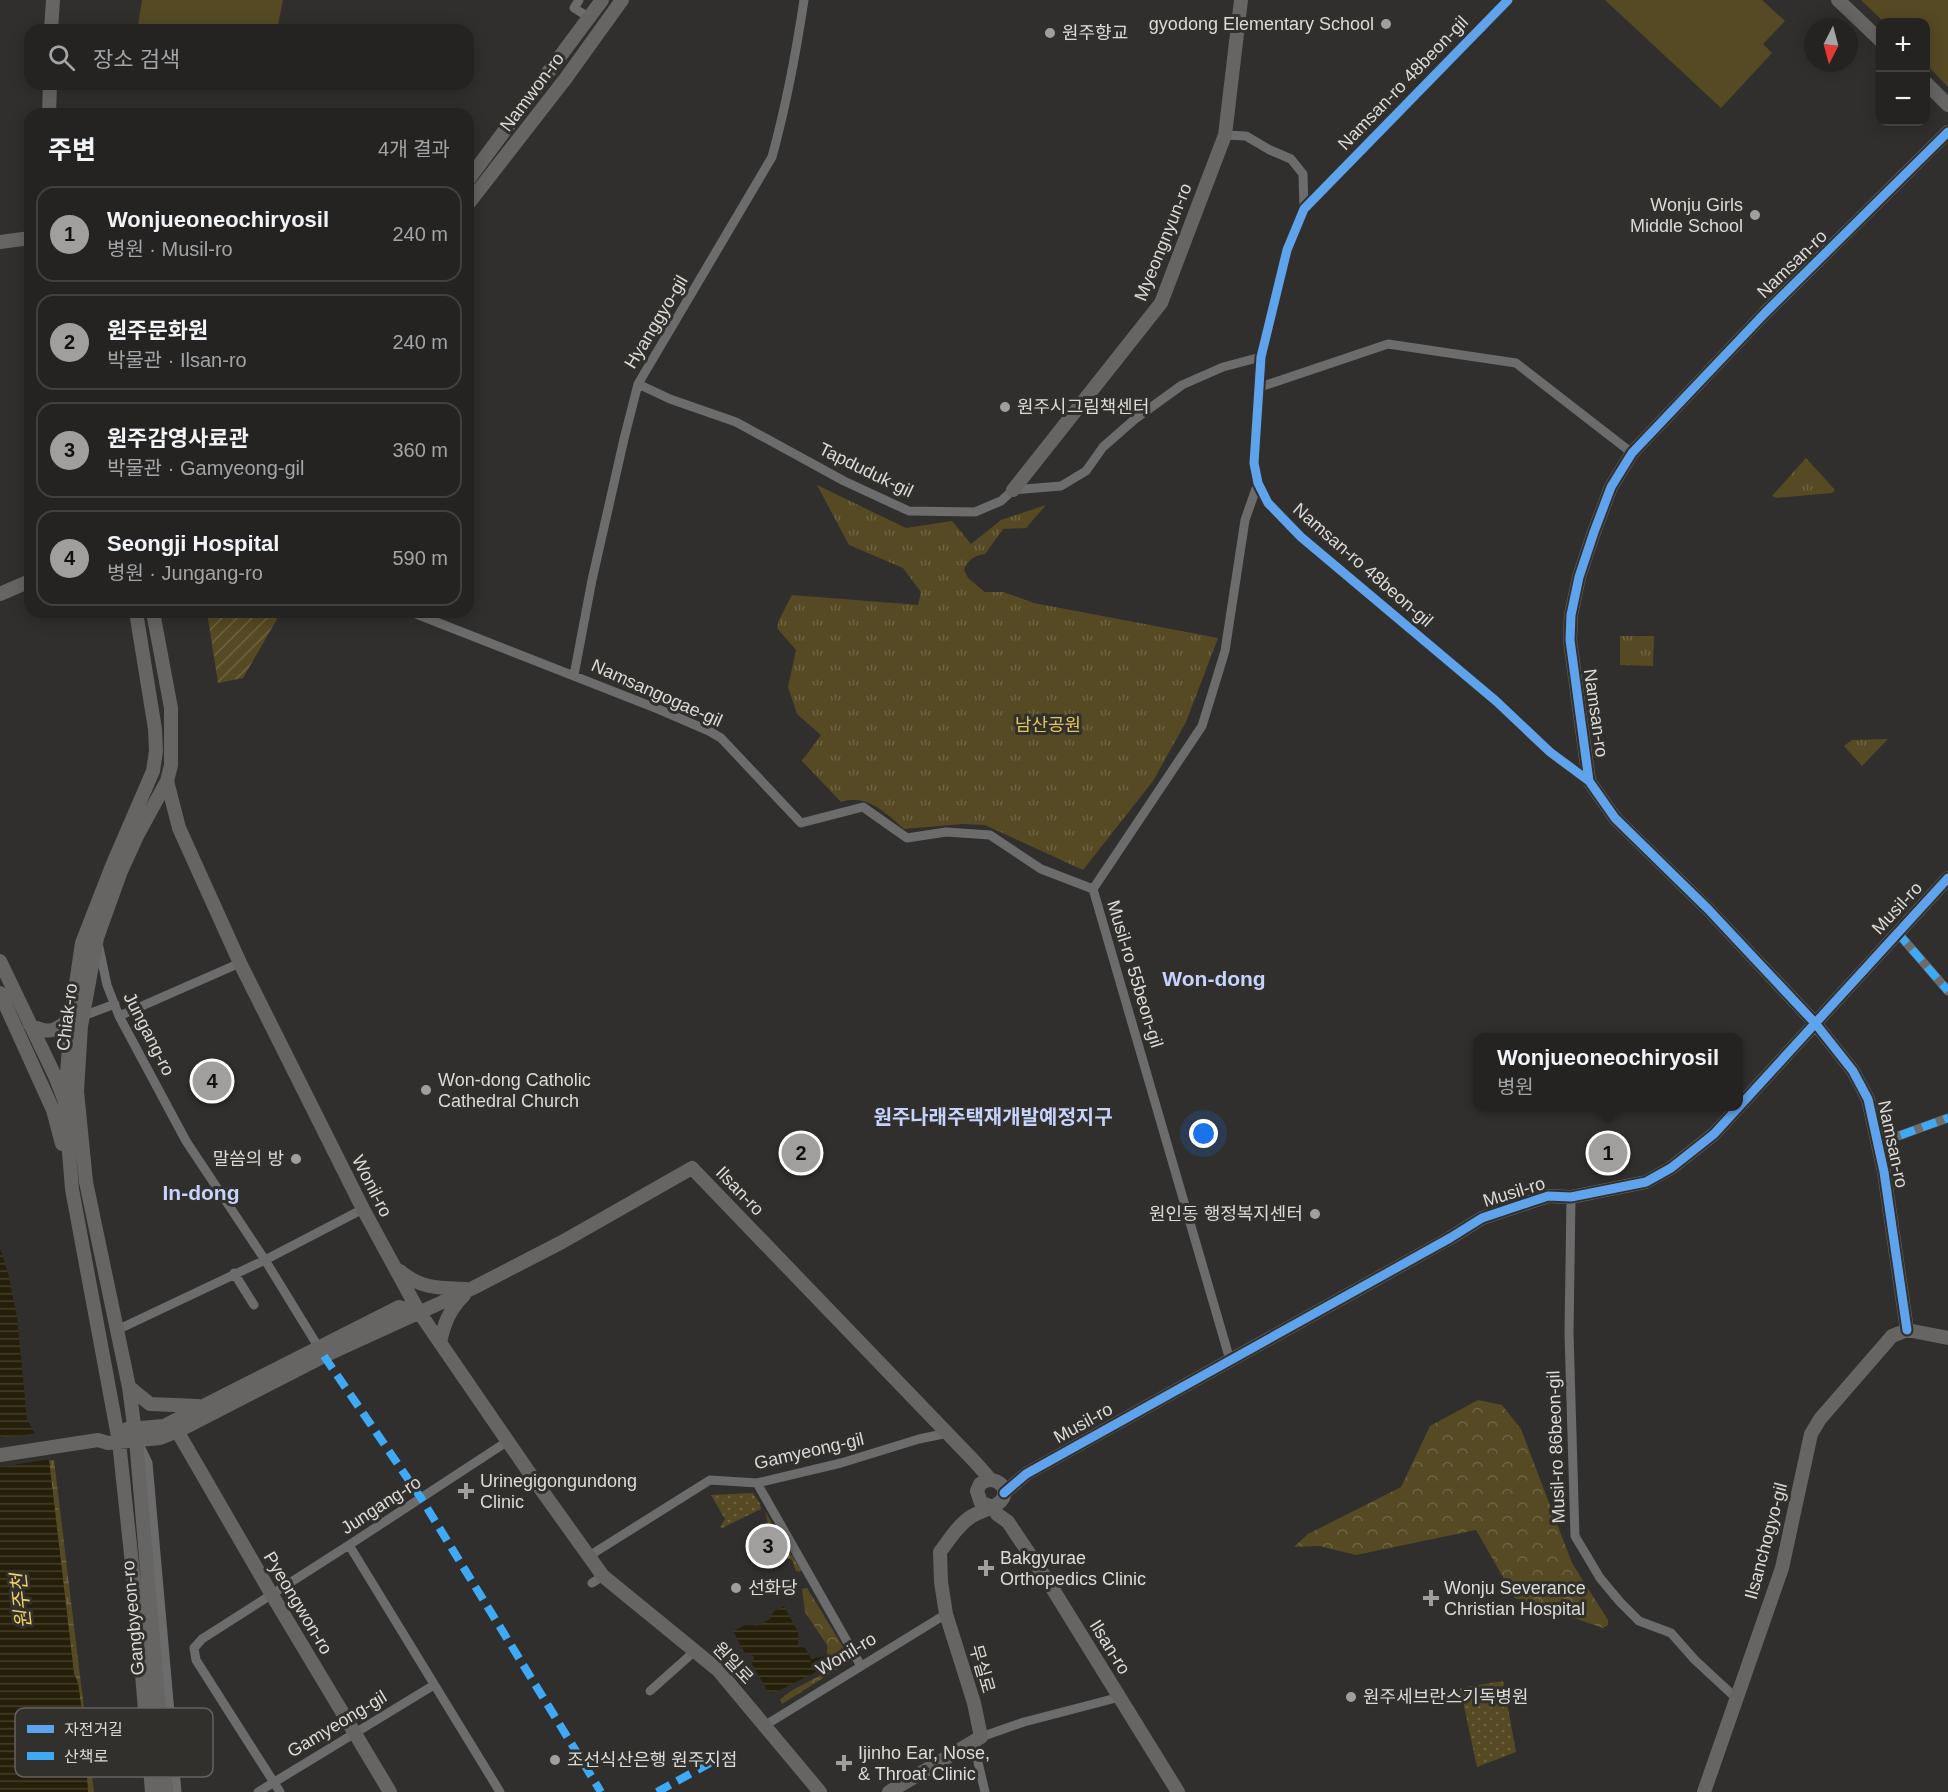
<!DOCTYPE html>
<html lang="ko">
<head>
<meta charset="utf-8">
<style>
  body { margin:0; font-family:Helvetica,"Noto Sans KR",sans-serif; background:#302f2f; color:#f1f3f6 }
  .controls { position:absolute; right:18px; top:18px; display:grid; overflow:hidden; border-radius:12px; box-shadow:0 3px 15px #0003 }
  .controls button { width:54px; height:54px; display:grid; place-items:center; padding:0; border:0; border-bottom:2px solid #414040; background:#242322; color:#f1f3f6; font:30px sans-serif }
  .compass { position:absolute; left:1804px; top:18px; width:54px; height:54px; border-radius:50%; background:#242322; box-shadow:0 3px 15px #0003; rotate:186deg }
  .you { position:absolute; left:1204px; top:1134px; width:21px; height:21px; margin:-15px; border:4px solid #fff; border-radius:50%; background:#1a73e8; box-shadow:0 0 0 9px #1a73e833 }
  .badge { display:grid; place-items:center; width:39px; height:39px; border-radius:50%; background:#a09f9d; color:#111; font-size:20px; font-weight:700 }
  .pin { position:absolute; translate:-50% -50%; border:3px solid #fff; box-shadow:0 2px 6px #0006 }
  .popup { position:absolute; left:1473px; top:1033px; width:270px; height:78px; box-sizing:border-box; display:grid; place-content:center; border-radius:12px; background:#242322; filter:drop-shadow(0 2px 4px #0005); font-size:20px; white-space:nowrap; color:#a3a4a5 }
  .popup b { font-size:22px; color:#f1f3f6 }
  .popup::after { content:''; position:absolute; left:50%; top:100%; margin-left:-12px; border:12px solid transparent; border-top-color:#242322 }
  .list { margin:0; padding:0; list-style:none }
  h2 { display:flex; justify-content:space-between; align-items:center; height:78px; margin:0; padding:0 24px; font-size:26px }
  h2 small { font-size:20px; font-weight:400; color:#a3a4a5 }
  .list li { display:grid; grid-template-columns:39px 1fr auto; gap:18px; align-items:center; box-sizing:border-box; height:96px; margin:0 12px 12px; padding:0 12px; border:2px solid #414040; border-radius:18px }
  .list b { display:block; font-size:22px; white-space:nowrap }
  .list p { margin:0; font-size:20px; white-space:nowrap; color:#a3a4a5 }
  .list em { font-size:20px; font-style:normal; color:#a3a4a5 }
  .icon { flex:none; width:33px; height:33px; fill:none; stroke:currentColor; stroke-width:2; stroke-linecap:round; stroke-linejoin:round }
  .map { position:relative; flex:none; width:1948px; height:1792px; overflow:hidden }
  .search { position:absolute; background:#242322; box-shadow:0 3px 15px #0003; left:24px; top:24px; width:450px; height:66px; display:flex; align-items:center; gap:15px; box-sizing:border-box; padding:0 21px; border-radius:18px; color:#a3a4a5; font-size:22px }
  .panel { position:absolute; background:#242322; box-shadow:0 3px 15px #0003; left:24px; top:108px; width:450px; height:510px; border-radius:18px }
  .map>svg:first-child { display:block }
  .grass { fill:url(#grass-dots) }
  .forest { fill:url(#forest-crowns) }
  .wetland { fill:url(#wetland-marsh) }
  .park { fill:url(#park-tufts) }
  .garden { fill:url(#garden-furrows) }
  .pitch { fill:#564a24 }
  .water { fill:url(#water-rules) }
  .pier { fill:#302f2d }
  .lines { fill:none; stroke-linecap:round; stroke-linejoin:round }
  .stream { stroke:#251e08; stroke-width:3 }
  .street { stroke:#6c6c6c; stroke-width:9 }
  .secondary { stroke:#666564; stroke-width:14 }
  .quiet { stroke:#3fa9f5; stroke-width:8; stroke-dasharray:15 8; stroke-linecap:butt }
  .cycleway-casing { stroke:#31302c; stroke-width:13 }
  .cycleway { stroke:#60a3ed; stroke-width:9 }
  .poi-dot { fill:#a09f9d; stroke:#31302c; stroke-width:2 }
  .labels { text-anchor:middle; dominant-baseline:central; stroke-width:6; stroke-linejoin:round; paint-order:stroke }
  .poi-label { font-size:18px; fill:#dcdbd9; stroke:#31302c; text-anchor:start }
  .street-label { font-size:18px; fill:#dcdbd9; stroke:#31302c }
  .park-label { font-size:18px; fill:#e7c45a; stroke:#31302c }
  .neighbourhood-label { font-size:20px; font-weight:bold; fill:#c6d3fd; stroke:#31302c }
  .water-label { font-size:20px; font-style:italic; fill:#f3d067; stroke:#31302c }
  .quarter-label { font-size:21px; font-weight:bold; fill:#c6d3fd; stroke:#31302c }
  .key { fill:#31302c; stroke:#646360; stroke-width:1.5 }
  .key-label { font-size:16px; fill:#dcdbd9 }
</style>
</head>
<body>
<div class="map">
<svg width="1948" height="1792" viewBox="0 0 1948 1792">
  <defs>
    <pattern id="grass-dots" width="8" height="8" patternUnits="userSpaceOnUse" patternTransform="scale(1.5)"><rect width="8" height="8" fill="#564a24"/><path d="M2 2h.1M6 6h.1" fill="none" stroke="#6e6443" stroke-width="1.8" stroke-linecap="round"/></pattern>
    <pattern id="forest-crowns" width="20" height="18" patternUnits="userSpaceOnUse" patternTransform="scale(1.5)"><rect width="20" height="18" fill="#564a24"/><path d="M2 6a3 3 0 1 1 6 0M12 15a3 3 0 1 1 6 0" fill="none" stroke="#6e6443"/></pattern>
    <pattern id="wetland-marsh" width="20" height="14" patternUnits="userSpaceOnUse" patternTransform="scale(1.5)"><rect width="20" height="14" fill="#564a24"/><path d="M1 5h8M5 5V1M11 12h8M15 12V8" fill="none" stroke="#6e6443"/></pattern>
    <pattern id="park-tufts" width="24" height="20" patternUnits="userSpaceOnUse" patternTransform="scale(1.5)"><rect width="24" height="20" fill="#564a24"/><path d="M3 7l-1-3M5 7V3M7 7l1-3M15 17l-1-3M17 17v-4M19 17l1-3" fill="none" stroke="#6e6443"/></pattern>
    <pattern id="garden-furrows" width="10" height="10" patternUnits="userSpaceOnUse" patternTransform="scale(1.5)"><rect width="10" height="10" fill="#564a24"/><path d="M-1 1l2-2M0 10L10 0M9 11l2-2" fill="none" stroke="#6e6443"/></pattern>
    <pattern id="water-rules" width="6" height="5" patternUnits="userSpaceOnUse" patternTransform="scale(1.5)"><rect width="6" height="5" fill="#251e08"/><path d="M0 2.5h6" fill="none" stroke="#443e2b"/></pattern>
  </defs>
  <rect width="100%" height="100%" fill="#302f2d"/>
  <!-- grass -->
  <path class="grass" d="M753 1493 760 1504 761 1509 722 1528 720 1527 725 1519 711 1495Z
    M765 1512 801 1570 800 1572 796 1571 792 1560 782 1557 767 1530 756 1533 758 1530 769 1527Z
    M1503 1681 1516 1752 1477 1767 1460 1688Z"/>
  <!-- forest -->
  <path class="forest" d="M1478 1400 1502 1405 1521 1429 1572 1563 1608 1620V1625L1603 1628 1515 1598 1476 1530 1356 1555 1319 1546 1294 1547 1308 1534 1401 1487 1430 1426Z
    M807 1588 848 1655 847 1663 782 1704 780 1700C791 1688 813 1681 827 1671V1645L805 1612 802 1589Z"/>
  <!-- wetland -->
  <path class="wetland" d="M49 1460H54L94 1792H88L83 1721 78 1683 74 1674Z"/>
  <!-- park -->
  <path class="park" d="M1806 458 1835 490 1832 493 1776 498 1772 496Z
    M817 485 906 528 952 521 971 544 1001 520 1046 505 1026 528 1003 529 985 554C974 556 968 559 964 570L968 578 985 592H1003L1034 603 1218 638 1186 722 1153 781 1083 870 985 825 962 824 904 829C886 813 866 793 841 802L802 761 821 735 797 714 788 687 796 650 777 628 779 620 792 595 918 605 921 592 903 568 849 545Z
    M1620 636H1654L1653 666 1620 665Z
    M1888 739 1862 766 1844 746 1852 740Z"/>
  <!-- garden -->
  <path class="garden" d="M207 612H281L243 678 218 683Z"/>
  <!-- pitch -->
  <path class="pitch" d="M142 0H283L277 30H165L138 25Z
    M1605 0H1762L1785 21 1763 44 1772 53 1721 108Z
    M1861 0H1948V87L1926 64V22H1884Z"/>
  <!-- water -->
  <path class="water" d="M0 1248 8 1273 17 1317 27 1419 49 1460 74 1674 78 1683 83 1720 88 1792H0Z
    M784 1606 798 1632V1646L805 1648 818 1671 774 1693 768 1692 752 1664 754 1657 751 1654 745 1653 733 1631 747 1624 756 1626 765 1622 771 1618 773 1612Z"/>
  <!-- pier -->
  <path class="pier" d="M38 1433 52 1459 0 1467V1438Z"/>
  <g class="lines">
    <!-- stream -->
    <path class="stream" d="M812 1661C820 1657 828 1659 836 1655"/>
    <!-- street -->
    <path class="street" d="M579 0 574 8 590 18
      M1508 0 1304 209 1287 250 1261 357 1254 463 1258 483 1268 503 1301 537 1496 701 1550 752 1589 781
      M1225 135 1246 136 1270 150 1291 159 1303 174 1304 209
      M638 384 670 399 736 422 844 481 909 511 975 512 1001 501 1013 490 1061 486 1086 471 1103 447 1135 419 1182 385 1223 367 1261 357
      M1260 387 1388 344 1516 363 1632 453
      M411 612 658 709 709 731 721 738 801 823 863 807 907 838 946 832 990 835 1041 869 1093 889
      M574 675 592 580 624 439 638 384 772 157C786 106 796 53 804 0
      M1093 889 1230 1360
      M1093 889 1202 726 1225 651 1245 520 1258 483
      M1897 932 1948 991
      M98 943 107 985 119 1016 186 1141 265 1260 319 1348
      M83 1016 115 1004
      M119 1016 240 963
      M1879 1143 1948 1118
      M1571 1197 1569 1333 1575 1536 1600 1578 1620 1602 1639 1621 1671 1633 1695 1660 1736 1698
      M234 1273 254 1305
      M117 1330 265 1260 363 1209
      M139 1444 148 1463 177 1792
      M757 1483 861 1666
      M349 1545 500 1792
      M589 1556 710 1480 757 1483 841 1463 919 1439 948 1433
      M592 1583 603 1576
      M650 1691 696 1650
      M764 1726 946 1614
      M981 1737 1024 1722 1120 1697
      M973 1741 985 1792
      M258 1792 434 1685
      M280 1792 196 1660 194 1648 202 1639 349 1545 508 1441"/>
    <!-- secondary -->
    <path class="secondary" d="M1838 0 1880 40
      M51 30 53 0
      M1926 83 1948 105
      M49 114 50 84
      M468 180 602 0
      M468 204 566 78 622 0
      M0 242 30 238
      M1013 490 1161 303 1225 135 1241 0
      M0 594 30 581
      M136 612 155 729 156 751 153 771 112 866 82 943 71 1017 65 1103 72 1189 119 1442 135 1592 152 1792
      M153 612 171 708V765L167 781 137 836 121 871 97 938 81 1026 77 1091 86 1182 129 1387 136 1440 166 1792
      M167 781 179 828 240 963 363 1209 419 1312 535 1481 603 1576 718 1670 820 1792
      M0 961 55 1076 64 1099
      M0 993 53 1110 62 1144
      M30 1025C49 1035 57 1031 71 1017
      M400 1271C421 1289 439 1288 466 1289
      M1907 1330 1884 1172 1868 1099 1853 1071 1815 1023 1708 909 1615 818 1589 781 1570 640 1571 615 1579 577 1594 532 1611 487 1632 453 1765 313 1948 132
      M1907 1330 1948 1338
      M440 1343C444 1323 450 1309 464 1295
      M129 1387 150 1404 198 1406
      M172 1422 272 1595 390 1792
      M127 1429 164 1426 399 1307 419 1312
      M0 1455 98 1440 108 1443 160 1438 178 1431 324 1356 471 1289 562 1242 692 1168 976 1463 990 1479
      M1004 1493 1026 1474 1450 1238 1482 1218 1548 1196 1571 1197 1646 1182 1671 1168 1714 1134 1948 878
      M992 1506 997 1514 1008 1522 1049 1583 1178 1792
      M889 1792 981 1737 974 1703 946 1614 941 1582 940 1552C949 1540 958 1525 972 1516 979 1512 996 1507 1001 1501 1012 1488 994 1473 980 1484L977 1491 981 1503 990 1506
      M1704 1792 1782 1568 1811 1434 1820 1419 1892 1336 1907 1330"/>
    <!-- quiet -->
    <path class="quiet" d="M1897 932 1948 991
      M1879 1143 1948 1118
      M324 1356 421 1498 601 1792
      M657 1792 710 1763"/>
    <!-- cycleway casing -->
    <g class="cycleway-casing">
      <path id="cycleway" d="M1508 0 1304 209 1287 250 1261 357 1254 463 1258 483 1268 503 1301 537 1496 701 1550 752 1589 781
        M1907 1330 1884 1172 1868 1099 1853 1071 1815 1023 1708 909 1615 818 1589 781 1570 640 1571 615 1579 577 1594 532 1611 487 1632 453 1765 313 1948 132
        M1004 1493 1026 1474 1450 1238 1482 1218 1548 1196 1571 1197 1646 1182 1671 1168 1714 1134 1948 878"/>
    </g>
    <!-- cycleway -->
    <use href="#cycleway" class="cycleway"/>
  </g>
  <!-- markers -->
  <g class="poi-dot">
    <circle cx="1386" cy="24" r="6"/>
    <circle cx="1050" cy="33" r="6"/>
    <circle cx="1755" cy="215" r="6"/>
    <circle cx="1005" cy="407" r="6"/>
    <circle cx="426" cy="1090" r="6"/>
    <circle cx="296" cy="1159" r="6"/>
    <circle cx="1315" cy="1214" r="6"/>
    <path d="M463 1482h6v6h6v6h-6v6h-6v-6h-6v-6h6z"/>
    <path d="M983 1559h6v6h6v6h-6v6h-6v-6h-6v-6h6z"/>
    <circle cx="736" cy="1588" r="6"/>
    <path d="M1428 1589h6v6h6v6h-6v6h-6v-6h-6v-6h6z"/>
    <circle cx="1351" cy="1697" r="6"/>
    <circle cx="555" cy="1760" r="6"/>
    <path d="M841 1754h6v6h6v6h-6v6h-6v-6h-6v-6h6z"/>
  </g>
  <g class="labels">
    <!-- poi labels -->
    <g class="poi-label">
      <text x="1374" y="24" text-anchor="end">gyodong Elementary School</text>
      <text x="1062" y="33">원주향교</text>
      <text x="1743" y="205" text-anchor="end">Wonju Girls<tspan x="1743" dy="21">Middle School</tspan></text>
      <text x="1017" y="407">원주시그림책센터</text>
      <text x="438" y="1080">Won-dong Catholic<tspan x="438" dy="21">Cathedral Church</tspan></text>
      <text x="284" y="1159" text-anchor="end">말씀의 방</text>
      <text x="1303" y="1214" text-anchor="end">원인동 행정복지센터</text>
      <text x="480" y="1481">Urinegigongundong<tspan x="480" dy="21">Clinic</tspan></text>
      <text x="1000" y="1558">Bakgyurae<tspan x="1000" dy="21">Orthopedics Clinic</tspan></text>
      <text x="748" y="1588">선화당</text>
      <text x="1444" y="1588">Wonju Severance<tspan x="1444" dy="21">Christian Hospital</tspan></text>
      <text x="1363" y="1697">원주세브란스기독병원</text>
      <text x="858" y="1753">Ijinho Ear, Nose,<tspan x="858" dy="21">&amp; Throat Clinic</tspan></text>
      <text x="567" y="1760">조선식산은행 원주지점</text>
    </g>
    <!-- street labels -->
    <g class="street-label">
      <text transform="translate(1403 83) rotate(-46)">Namsan-ro 48beon-gil</text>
      <text transform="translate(532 92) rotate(-53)">Namwon-ro</text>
      <text transform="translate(1163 242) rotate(-68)">Myeongnyun-ro</text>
      <text transform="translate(1792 264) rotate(-44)">Namsan-ro</text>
      <text transform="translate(656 322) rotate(-59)">Hyanggyo-gil</text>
      <text transform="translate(866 470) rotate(26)">Tapduduk-gil</text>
      <text transform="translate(1363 565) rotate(41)">Namsan-ro 48beon-gil</text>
      <text transform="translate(657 693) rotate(24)">Namsangogae-gil</text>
      <text transform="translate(1596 713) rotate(82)">Namsan-ro</text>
      <text transform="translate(1897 908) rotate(-47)">Musil-ro</text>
      <text transform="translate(1135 974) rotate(73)">Musil-ro 55beon-gil</text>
      <text transform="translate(67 1017) rotate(-83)">Chiak-ro</text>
      <text transform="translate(149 1034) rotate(63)">Jungang-ro</text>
      <text transform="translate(1893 1144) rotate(78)">Namsan-ro</text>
      <text transform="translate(372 1186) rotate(63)">Wonil-ro</text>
      <text transform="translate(740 1191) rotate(46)">Ilsan-ro</text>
      <text transform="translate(1514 1192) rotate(-17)">Musil-ro</text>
      <text transform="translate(1083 1423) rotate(-29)">Musil-ro</text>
      <text transform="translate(1556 1447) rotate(-92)">Musil-ro 86beon-gil</text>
      <text transform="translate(809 1451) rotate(-13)">Gamyeong-gil</text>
      <text transform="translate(381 1505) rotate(-33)">Jungang-ro</text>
      <text transform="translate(1766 1541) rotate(-75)">Ilsanchogyo-gil</text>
      <text transform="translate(298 1603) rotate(59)">Pyeongwon-ro</text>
      <text transform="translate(133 1618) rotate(-95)">Gangbyeon-ro</text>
      <text transform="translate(1110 1647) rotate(58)">Ilsan-ro</text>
      <text transform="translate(846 1654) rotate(-31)">Wonil-ro</text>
      <text transform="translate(733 1663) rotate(47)">원일로</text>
      <text transform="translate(982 1669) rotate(74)">무실로</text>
      <text transform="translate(337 1724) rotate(-31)">Gamyeong-gil</text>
    </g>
    <!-- park labels -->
    <g class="park-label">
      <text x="1048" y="725">남산공원</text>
    </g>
    <!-- neighbourhood labels -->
    <g class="neighbourhood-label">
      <text x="993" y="1117">원주나래주택재개발예정지구</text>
    </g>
    <!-- water labels -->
    <g class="water-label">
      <text transform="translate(21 1601) rotate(-96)">원주천</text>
    </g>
    <!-- quarter labels -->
    <g class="quarter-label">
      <text x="1214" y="978">Won-dong</text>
      <text x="201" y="1192">In-dong</text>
    </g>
  </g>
  <!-- legend -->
  <rect x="15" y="1708" width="198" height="69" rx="9" class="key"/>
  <rect x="27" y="1725" width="27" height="8" fill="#60a3ed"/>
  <rect x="27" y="1752" width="27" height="8" fill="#3fa9f5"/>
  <g class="key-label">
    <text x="64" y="1735">자전거길</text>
    <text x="64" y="1762">산책로</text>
  </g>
</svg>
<div class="controls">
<button>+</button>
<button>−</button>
</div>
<svg class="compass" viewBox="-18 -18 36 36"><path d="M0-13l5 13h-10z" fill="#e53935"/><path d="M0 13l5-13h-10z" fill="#a3a4a5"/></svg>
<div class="you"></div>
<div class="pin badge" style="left:1608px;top:1153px">1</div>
<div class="popup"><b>Wonjueoneochiryosil</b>병원</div>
<div class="pin badge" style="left:801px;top:1153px">2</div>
<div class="pin badge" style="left:768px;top:1546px">3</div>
<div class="pin badge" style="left:212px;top:1081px">4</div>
<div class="search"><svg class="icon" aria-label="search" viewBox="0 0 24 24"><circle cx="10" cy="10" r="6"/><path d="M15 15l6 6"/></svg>장소 검색</div>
<section class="panel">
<h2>주변<small>4개 결과</small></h2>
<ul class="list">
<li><span class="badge">1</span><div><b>Wonjueoneochiryosil</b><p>병원 · Musil-ro</p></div><em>240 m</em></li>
<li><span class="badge">2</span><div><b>원주문화원</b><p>박물관 · Ilsan-ro</p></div><em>240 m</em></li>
<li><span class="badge">3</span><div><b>원주감영사료관</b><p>박물관 · Gamyeong-gil</p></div><em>360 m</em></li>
<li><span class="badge">4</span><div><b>Seongji Hospital</b><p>병원 · Jungang-ro</p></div><em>590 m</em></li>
</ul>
</section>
</div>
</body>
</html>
